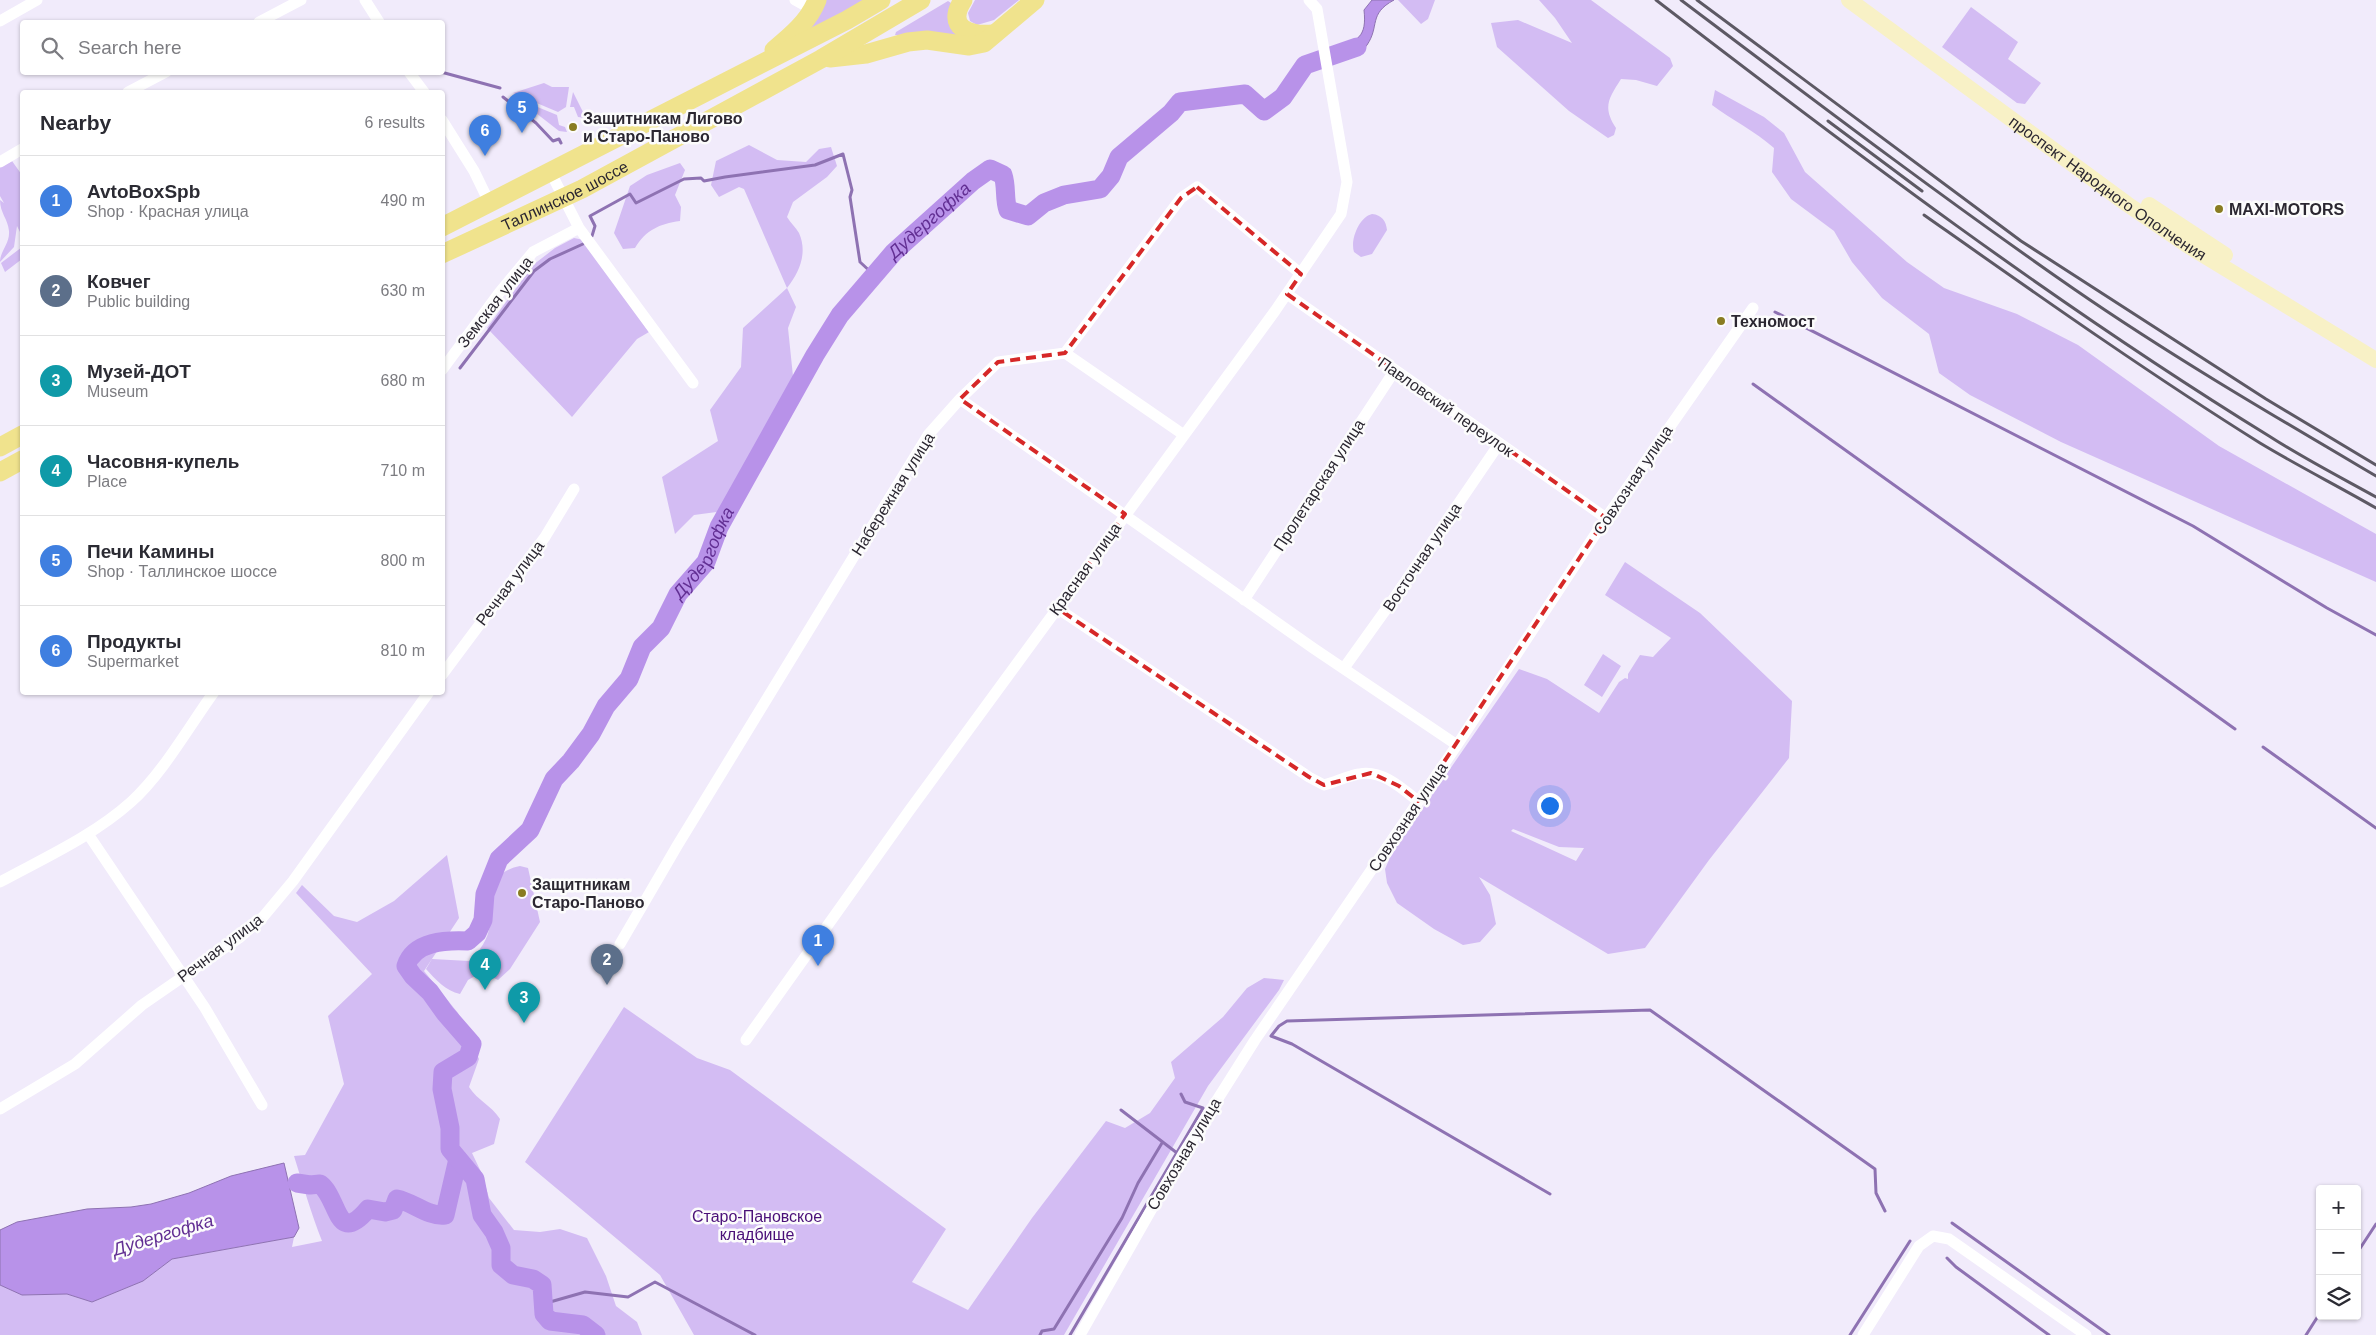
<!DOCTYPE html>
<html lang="en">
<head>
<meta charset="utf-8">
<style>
  body { margin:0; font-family:Helvetica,sans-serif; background:#f2f2f3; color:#2b2b33 }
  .controls { position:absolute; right:15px; bottom:15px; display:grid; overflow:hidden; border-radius:5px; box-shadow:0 1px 4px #0004 }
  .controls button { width:45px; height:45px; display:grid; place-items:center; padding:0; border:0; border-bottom:1px solid #e1e1e2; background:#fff; color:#2b2b33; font:25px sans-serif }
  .you { position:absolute; left:1549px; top:805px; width:18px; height:18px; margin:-12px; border:4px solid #fff; border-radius:50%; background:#1a73e8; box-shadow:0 0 0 8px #1a73e833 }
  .badge { display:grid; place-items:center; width:32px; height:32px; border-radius:50%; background:#ea580c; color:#fff; font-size:16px; font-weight:700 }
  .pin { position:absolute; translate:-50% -41px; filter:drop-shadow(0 1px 2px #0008) }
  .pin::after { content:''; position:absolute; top:26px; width:18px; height:15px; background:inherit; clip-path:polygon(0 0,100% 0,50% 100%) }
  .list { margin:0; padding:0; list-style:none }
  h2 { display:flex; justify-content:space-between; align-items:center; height:65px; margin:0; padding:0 20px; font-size:21px }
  h2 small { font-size:16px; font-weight:400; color:#7c7c81 }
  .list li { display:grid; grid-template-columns:32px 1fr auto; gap:15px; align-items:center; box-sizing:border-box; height:90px; padding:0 20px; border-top:1px solid #e1e1e2 }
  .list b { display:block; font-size:19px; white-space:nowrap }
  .list p { margin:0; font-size:16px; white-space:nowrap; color:#7c7c81 }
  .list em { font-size:16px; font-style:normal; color:#7c7c81 }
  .icon { flex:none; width:28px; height:28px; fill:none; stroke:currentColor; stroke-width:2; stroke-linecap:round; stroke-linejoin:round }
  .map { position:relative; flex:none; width:2376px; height:1335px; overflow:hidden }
  .search { position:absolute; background:#fff; box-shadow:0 1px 4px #0004; left:20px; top:20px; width:425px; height:55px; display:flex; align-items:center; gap:12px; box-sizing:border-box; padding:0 18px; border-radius:5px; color:#7c7c81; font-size:19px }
  .panel { position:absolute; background:#fff; box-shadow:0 1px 4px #0004; left:20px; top:90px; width:425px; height:605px; border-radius:5px }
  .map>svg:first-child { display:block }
  .green { fill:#d3bcf3; fill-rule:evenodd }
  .water { fill:#b892e9; stroke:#8e72b2 }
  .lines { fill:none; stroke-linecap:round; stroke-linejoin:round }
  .stream { stroke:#8e72b2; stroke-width:3 }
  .river { stroke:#b892e9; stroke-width:19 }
  .minor { stroke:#fff; stroke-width:11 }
  .secondary { stroke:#f8f1c6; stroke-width:16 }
  .primary { stroke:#f0e38d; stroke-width:19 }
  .rail { stroke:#5d5964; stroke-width:3 }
  .marked { fill:none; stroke:#d62828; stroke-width:4; stroke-dasharray:10 6; stroke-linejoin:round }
  .poi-dot { fill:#897c22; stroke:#fcfcfc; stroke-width:2 }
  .labels { text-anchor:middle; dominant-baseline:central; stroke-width:5; stroke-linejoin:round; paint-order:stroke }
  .poi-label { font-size:16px; font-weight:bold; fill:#2b2731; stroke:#fcfcfc; text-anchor:start }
  .street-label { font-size:16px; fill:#2b2731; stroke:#fcfcfc }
  .park-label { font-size:16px; fill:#4a1078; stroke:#fcfcfc }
  .water-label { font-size:18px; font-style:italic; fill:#622f93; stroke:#fcfcfc }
</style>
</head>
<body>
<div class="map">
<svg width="2376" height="1335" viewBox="0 0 2376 1335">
  <rect width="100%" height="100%" fill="#f1ebfb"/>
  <!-- green -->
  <path class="green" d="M826 0H869L810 29Z
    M975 0H1019L994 20 977 25 970 21 968 13Z
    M1398 0H1435L1428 19 1421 24Z
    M1539 0H1591L1670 58 1673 66 1657 86 1636 80 1621 79C1609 98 1602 107 1616 128L1614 135 1608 138 1569 111 1497 47 1491 23 1518 20 1572 43 1555 18Z
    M948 1 951 3 957 37 895 35 896 32Z
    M1971 7 2018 42 2008 59 2041 83 2025 104 2017 103 1942 47Z
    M544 83 552 87H569L566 107 558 112 513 93Z
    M1715 90 1764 117 1784 133 1805 172 1907 262 1944 288 2017 314 2078 345 2219 446 2376 534V582L2061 442 1970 395 1939 373 1929 334 1882 298 1852 262 1834 231 1791 199 1772 172 1774 148C1755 131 1732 120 1712 105Z
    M573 92 585 116V118L578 117 574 107H570Z
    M518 99 557 115 559 125 565 127 567 132 559 131Z
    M749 145 777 160 806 162 819 149 831 147 837 166 827 177 793 202 787 217C790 222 796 228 799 233 808 253 799 273 787 288L796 307 788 328 794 386 724 511 694 515 675 534 662 477 718 441 710 410 741 367 743 328 787 288 744 189 739 187 719 197 711 185 716 161Z
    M12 161 22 175V236L17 226 14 247 0 262C0 251 10 244 9 231 8 219 0 213 0 200L4 203 0 196V167Z
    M680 163 685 170 675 195 681 207 680 221C659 224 646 230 635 248L623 249 614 233 630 186 647 175Z
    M1372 214C1382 215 1386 221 1387 230L1372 254 1361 257 1354 252C1350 240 1359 217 1372 214Z
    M574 238 584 240 649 332 637 339 572 417 487 328 533 265 555 248Z
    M22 247V259L5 272 1 263Z
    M1625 562 1700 613 1792 701 1789 758 1709 860 1645 948 1608 954 1479 877 1490 895 1496 924 1480 942 1463 945 1434 929 1397 903 1387 883 1385 869 1392 853 1519 669 1547 679 1599 713 1619 682 1625 678 1628 679V674L1640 655 1653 657 1671 638 1605 595ZM1513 829 1559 847 1584 848 1576 861 1511 831Z
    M1603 654 1621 666 1602 697 1584 685Z
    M447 855 459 918 424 971 458 1013 479 1059 469 1087C478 1101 491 1105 500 1119L494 1144 472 1153 482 1174 489 1198 514 1230 540 1232 560 1229 587 1238 606 1276 616 1306 637 1322 642 1335H0V1285L23 1295 67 1294 92 1302 143 1281 172 1259 294 1237 292 1247 322 1241C311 1213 303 1185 294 1156L305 1155 344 1084 328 1016 372 974 296 893 302 885 334 916 357 922 394 901Z
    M520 866 528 868 540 922 510 969 498 980 482 972 468 980 460 994C446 991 435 979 426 969L432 959 469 961C480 951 488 940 490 924 491 915 488 906 489 897 491 880 504 869 520 866Z
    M1264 978 1284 980 1279 990 1208 1086 1064 1335H694L660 1275 525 1162 624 1007 697 1058 730 1070 946 1229 912 1282 968 1310 1032 1218 1106 1121 1125 1128 1150 1113 1175 1078 1171 1062 1223 1017 1247 988Z"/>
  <!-- water -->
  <path class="water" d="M1372 0H1394C1368 14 1380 26 1367 45 1361 54 1346 59 1336 63L1334 49C1358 41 1367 37 1364 10Z
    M284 1163 299 1228 294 1237 172 1259 143 1281 92 1302 67 1294 22 1295 0 1285V1230L17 1222 87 1209 131 1207 151 1204 189 1193 231 1176Z"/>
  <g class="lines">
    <!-- stream -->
    <path class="stream" d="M441 72 500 88
      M503 97 536 123 553 141 559 139 561 143
      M592 236 595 226 590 216 630 194 636 203 684 179 701 178 704 181 725 177 815 165 843 154 852 190 850 197 860 262 874 275
      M1775 312 2193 526 2327 608 2376 635
      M460 368 534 271 550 259 583 244
      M1753 384 2235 729
      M2263 747 2376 828
      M1121 1110 1177 1153
      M1550 1194 1292 1044 1271 1036 1279 1026 1287 1021 1650 1010 1875 1169 1876 1193 1885 1211
      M1952 1223 2109 1335
      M2357 1253 2376 1224
      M1947 1258 1956 1267 2049 1335
      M543 1304 585 1292 628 1297 655 1282 755 1335
      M1040 1335 1042 1331 1054 1329 1122 1218 1138 1183 1162 1143
      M1070 1335 1203 1108 1185 1102 1181 1094
      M1850 1335 1910 1241
      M2306 1335 2320 1313"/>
    <!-- river -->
    <g class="river">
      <path d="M297 1183 310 1185 320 1184C339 1198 336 1247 368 1209L385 1212 393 1210 397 1199C413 1202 428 1217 445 1215L458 1159"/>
      <path id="s1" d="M596 1335 583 1325 550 1321 544 1314 542 1285 533 1279 513 1275 501 1265V1248L494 1232 482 1215 475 1179 450 1149V1128L442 1089 443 1072 468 1057 472 1044 445 1013 430 992 413 976 406 966C414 941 446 940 468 941L477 933 483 920 485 894 499 859 530 830 554 779 571 761 591 734 606 706 629 679 642 647 661 628 678 594 706 562 719 527 815 355 840 315 894 252 973 181 990 169 1003 175C1007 187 1004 199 1008 210L1028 216 1044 203 1064 195 1100 189 1111 176 1119 157 1171 113 1180 102 1245 94 1264 111 1283 97 1305 65 1357 47"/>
    </g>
    <!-- minor -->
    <path class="minor" d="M365 0 379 22
      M795 0 813 10
      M0 21 37 0
      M259 22 301 0
      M409 72 424 92
      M128 92 166 72
      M442 120 474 171 490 204
      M0 162 22 149
      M579 228 693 383
      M1287 294 1606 518
      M1065 353 1184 435
      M442 370 499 293 533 252 579 228 551 173
      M960 399 1313 648 1457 745
      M1244 600 1395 370
      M1057 608 1309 777 1324 785C1336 782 1347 776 1359 774 1381 769 1402 788 1418 801
      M1344 668 1392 601 1499 444
      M442 675 545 537 574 489
      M88 834 205 1008 262 1105
      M0 882C44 858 93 836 131 802 163 773 188 728 214 692
      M620 944 677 846 928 435 960 399 998 362 1065 353 1181 198 1197 187 1301 274
      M746 1040 909 811 1275 311 1341 214 1347 182 1317 9 1309 0
      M0 1109 75 1064 142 1005 239 938 263 917 293 881 429 692
      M1080 1335 1183 1154 1255 1040 1457 745 1606 518 1753 308
      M1863 1335 1919 1246 1933 1236 1949 1239 2086 1335"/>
    <!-- secondary -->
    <g class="secondary">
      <path id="s2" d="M1849 0 2127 204 2187 245 2376 360"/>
      <path d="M2149 205 2225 255"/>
    </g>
    <!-- primary -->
    <g class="primary">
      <path d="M963 0C945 28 970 36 993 34"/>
      <path d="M774 50C791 36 809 21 817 0"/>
      <path d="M830 58 866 54 908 42 927 40 969 46 984 43 1035 0"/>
      <path d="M442 227 847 20 881 0"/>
      <path id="s3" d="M442 254 582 189 821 59 921 0"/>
      <path d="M0 447 22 435"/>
      <path d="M0 472 22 460"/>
    </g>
    <!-- rail -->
    <path class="rail" d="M1656 0C1855 153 2055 304 2269 436 2303 458 2340 477 2376 497
      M1681 0C1811 98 1940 196 2074 289 2171 356 2274 416 2376 476
      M1697 0 2021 241 2266 399 2376 465
      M1828 121 1922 191
      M1924 215C2035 293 2145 371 2260 443 2298 466 2338 486 2376 508"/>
  </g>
  <!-- marked area -->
  <path class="marked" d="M1197 187 1301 274 1287 294 1606 518 1418 801 1399 786 1371 773 1324 785 1309 777 1057 608 1125 514 960 399 998 362 1065 353 1181 198Z"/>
  <!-- markers -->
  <g class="poi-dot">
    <circle cx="573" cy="127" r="5"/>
    <circle cx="2219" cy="209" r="5"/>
    <circle cx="1721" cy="321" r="5"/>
    <circle cx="522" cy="893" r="5"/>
  </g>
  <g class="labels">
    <!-- poi labels -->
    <g class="poi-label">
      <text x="583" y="118">Защитникам Лигово<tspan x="583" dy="18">и Старо-Паново</tspan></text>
      <text x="2229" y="209">MAXI-MOTORS</text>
      <text x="1731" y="321">Техномост</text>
      <text x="532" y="884">Защитникам<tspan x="532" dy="18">Старо-Паново</tspan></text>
    </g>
    <!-- street labels -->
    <g class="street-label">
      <text stroke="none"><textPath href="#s2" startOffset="320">проспект Народного Ополчения</textPath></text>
      <text stroke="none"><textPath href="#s3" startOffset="136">Таллинское шоссе</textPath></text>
      <text transform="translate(495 302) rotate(-52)">Земская улица</text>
      <text transform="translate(1446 407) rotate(35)">Павловский переулок</text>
      <text transform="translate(1633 480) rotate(-56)">Совхозная улица</text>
      <text transform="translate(1319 485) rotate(-57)">Пролетарская улица</text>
      <text transform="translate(893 494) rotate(-58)">Набережная улица</text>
      <text transform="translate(1422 557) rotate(-56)">Восточная улица</text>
      <text transform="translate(1085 569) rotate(-54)">Красная улица</text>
      <text transform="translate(510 583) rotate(-53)">Речная улица</text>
      <text transform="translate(1408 817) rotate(-56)">Совхозная улица</text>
      <text transform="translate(220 948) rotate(-37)">Речная улица</text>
      <text transform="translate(1184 1154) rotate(-59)">Совхозная улица</text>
    </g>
    <!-- park labels -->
    <g class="park-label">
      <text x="757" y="1216">Старо-Пановское<tspan x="757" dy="18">кладбище</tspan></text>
    </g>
    <!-- water labels -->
    <g class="water-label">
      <text stroke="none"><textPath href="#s1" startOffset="1429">Дудергофка</textPath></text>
      <text stroke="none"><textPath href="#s1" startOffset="1024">Дудергофка</textPath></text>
      <text transform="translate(163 1235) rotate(-17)">Дудергофка</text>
    </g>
  </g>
</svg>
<div class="controls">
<button>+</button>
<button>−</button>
<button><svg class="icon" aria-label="layers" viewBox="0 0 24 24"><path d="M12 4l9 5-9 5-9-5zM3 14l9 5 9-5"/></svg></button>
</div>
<div class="you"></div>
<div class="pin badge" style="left:818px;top:966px;background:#3f7fe0">1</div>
<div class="pin badge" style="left:607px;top:985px;background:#5c6f8a">2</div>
<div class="pin badge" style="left:524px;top:1023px;background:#0f9aa8">3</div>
<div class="pin badge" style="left:485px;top:990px;background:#0f9aa8">4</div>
<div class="pin badge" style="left:522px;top:133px;background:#3f7fe0">5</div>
<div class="pin badge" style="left:485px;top:156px;background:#3f7fe0">6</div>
<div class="search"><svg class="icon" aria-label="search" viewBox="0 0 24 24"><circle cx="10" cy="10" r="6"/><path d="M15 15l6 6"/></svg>Search here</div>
<section class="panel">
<h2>Nearby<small>6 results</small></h2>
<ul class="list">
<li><span class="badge" style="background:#3f7fe0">1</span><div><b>AvtoBoxSpb</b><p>Shop · Красная улица</p></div><em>490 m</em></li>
<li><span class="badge" style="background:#5c6f8a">2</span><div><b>Ковчег</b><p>Public building</p></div><em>630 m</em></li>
<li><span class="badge" style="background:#0f9aa8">3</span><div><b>Музей-ДОТ</b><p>Museum</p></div><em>680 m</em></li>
<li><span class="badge" style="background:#0f9aa8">4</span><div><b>Часовня-купель</b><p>Place</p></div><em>710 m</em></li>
<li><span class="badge" style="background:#3f7fe0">5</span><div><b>Печи Камины</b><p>Shop · Таллинское шоссе</p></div><em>800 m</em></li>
<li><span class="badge" style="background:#3f7fe0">6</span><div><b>Продукты</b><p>Supermarket</p></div><em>810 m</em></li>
</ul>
</section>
</div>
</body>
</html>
